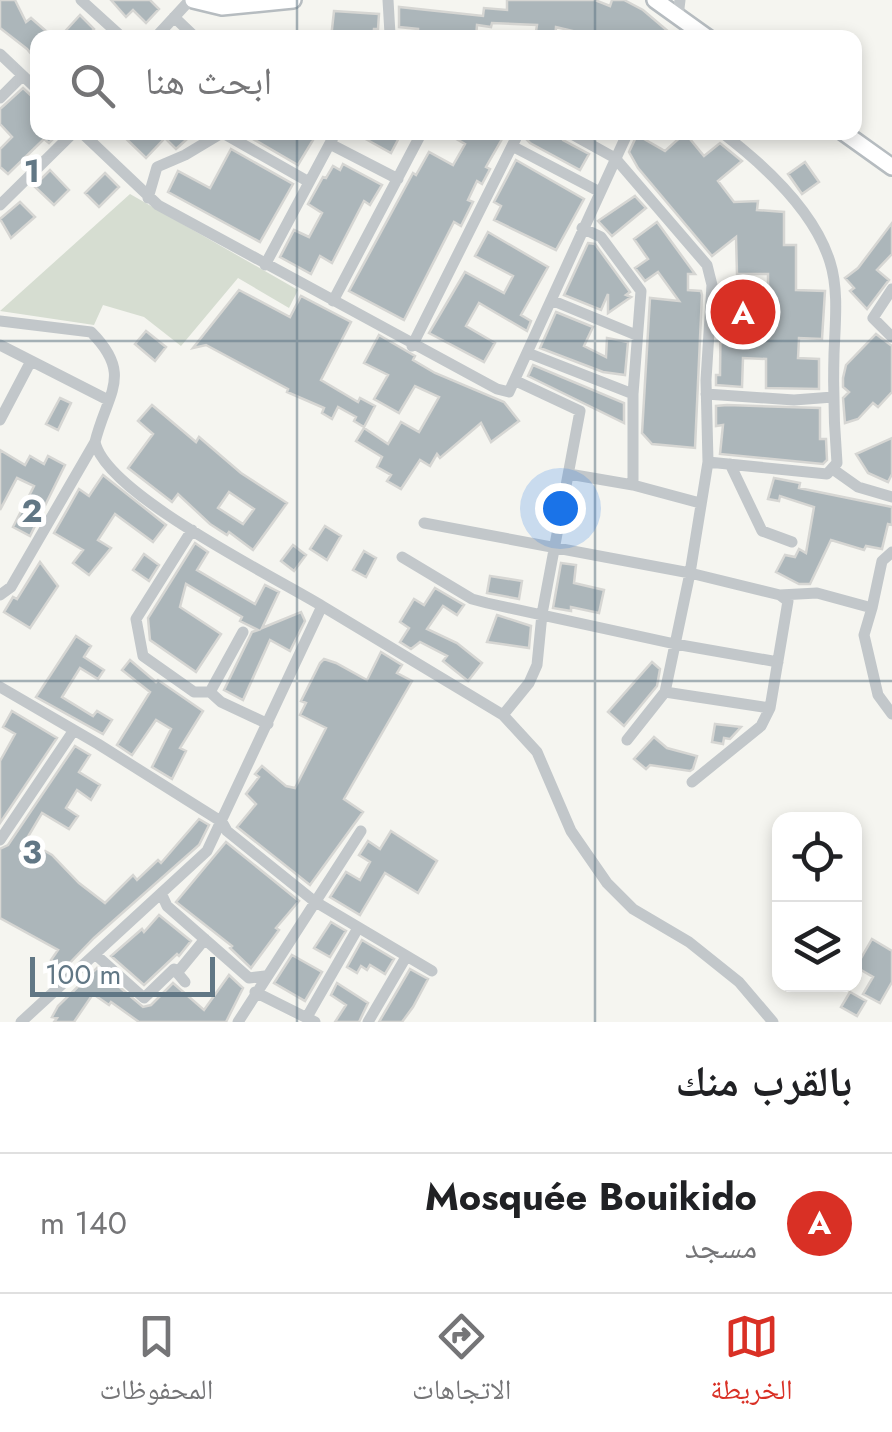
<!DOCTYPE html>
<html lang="ar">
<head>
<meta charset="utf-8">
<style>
  body { margin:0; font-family:Jost,"Noto Naskh Arabic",sans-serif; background:#f6f6f6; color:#202124; direction:rtl }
  .controls { position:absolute; right:30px; bottom:30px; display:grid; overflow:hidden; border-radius:20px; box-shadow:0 5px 15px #0003 }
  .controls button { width:90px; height:90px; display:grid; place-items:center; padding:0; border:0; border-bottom:2px solid #e0e0e0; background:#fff; color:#202124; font:50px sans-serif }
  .scale { position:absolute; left:30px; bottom:25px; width:185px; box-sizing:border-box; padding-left:10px; border:5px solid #617785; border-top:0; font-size:28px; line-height:35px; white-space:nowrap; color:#617785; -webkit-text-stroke:8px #fff; paint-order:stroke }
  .you { position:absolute; left:560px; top:508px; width:35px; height:35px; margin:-25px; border:8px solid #fff; border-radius:50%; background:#1a73e8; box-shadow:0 0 0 15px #1a73e833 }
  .badge { display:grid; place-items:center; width:65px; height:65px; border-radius:50%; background:#d93025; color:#fff; font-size:32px; font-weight:700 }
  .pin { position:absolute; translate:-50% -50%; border:5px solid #fff; box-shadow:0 2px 10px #0006 }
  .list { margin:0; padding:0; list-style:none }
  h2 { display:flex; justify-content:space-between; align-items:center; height:130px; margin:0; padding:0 40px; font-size:42px }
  h2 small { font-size:32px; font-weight:400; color:#757577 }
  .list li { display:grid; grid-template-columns:65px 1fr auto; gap:30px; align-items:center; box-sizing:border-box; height:140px; padding:0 40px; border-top:2px solid #e0e0e0 }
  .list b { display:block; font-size:38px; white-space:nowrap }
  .list p { margin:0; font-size:32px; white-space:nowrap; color:#757577 }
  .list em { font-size:32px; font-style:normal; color:#757577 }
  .icon { flex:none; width:55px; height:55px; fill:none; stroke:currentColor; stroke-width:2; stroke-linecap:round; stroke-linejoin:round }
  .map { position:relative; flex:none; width:892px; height:1022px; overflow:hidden; direction:ltr }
  .search { position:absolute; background:#fff; box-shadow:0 5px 15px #0003; left:30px; right:30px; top:30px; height:110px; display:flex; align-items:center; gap:25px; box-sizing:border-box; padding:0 35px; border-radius:20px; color:#757577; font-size:38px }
  .sheet { height:270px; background:#fff }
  nav { display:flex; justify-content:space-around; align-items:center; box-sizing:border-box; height:140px; border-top:2px solid #e0e0e0; background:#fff; font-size:28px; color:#757577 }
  nav a { display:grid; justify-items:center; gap:5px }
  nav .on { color:#d93025 }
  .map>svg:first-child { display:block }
  .green { fill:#d6ddd1 }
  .building { fill:#acb6ba; stroke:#d6d6d3; stroke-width:2.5; fill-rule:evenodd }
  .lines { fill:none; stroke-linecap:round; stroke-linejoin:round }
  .secondary-casing { stroke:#b6bcc0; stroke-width:20 }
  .street { stroke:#c2c7ca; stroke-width:11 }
  .secondary { stroke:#fff; stroke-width:15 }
  .grid { fill:none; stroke:#617785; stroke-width:2.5; stroke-opacity:0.55 }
  .grid-label { font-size:32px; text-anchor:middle; font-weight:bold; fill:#617785; stroke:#fff; stroke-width:10; stroke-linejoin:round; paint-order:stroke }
</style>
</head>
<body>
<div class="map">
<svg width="892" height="1022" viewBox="0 0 892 1022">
  <rect width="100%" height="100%" fill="#f5f5f0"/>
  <!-- green -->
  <path class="green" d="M130 194 298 290 289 308 238 278 181 346 144 317 103 305 94 325 0 311Z"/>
  <!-- building -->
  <path class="building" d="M0 0H15L26 22 31 18 54 38H38V62L27 49 0 28Z
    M111 0H150L159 9 146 23 133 10 126 17Z
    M507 0H595L610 6 612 0H624L643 10 676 38H602L556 27 555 38H535L537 25 492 23 491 27 477 25 476 38H436L418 35V29L399 27V7L483 16 484 8 507 10Z
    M334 11 379 14 378 29H374L373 38H331Z
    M80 15 94 29 86 38H59Z
    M23 88 38 102V132H60L49 143 44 139 8 174 0 167V149L12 137 0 124V109Z
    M119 132H195L176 149 165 138 146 158Z
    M241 132H313L309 137 313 140 298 165Z
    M353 132H402L391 153Z
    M444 132H506L486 167 490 169 482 184 477 181 468 200 473 202 461 226 454 222 404 320 349 291 413 173 416 175 429 152 453 165 465 144Z
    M528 132H558L563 140 589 154 580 170 530 143 526 139Z
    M685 133 704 156 720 143 742 161 718 181 734 202 758 201 757 210 784 212V245H796V290L825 291 822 339 799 338 798 358 819 359V389L766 388V359L743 358 742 387 716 385V375H720L721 291 768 293V274H737L736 237 712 256 638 168 629 152 637 135 665 151Z
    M231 149 293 184 260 242 168 192 178 171 210 188Z
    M516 160 584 199 556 250 494 220 501 206 494 202Z
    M805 162 819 182 802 194 788 174Z
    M343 164 382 185 370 205 364 201 332 263 320 256 311 274 280 257 294 230 309 237 322 213 308 204 323 177 326 178 333 166 340 170Z
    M50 170 69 190 54 205 34 186Z
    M105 173 119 187 99 207 85 193Z
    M635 196 646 208 612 236 598 221Z
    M20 202 35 217 11 238 0 219Z
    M657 222 695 274H688V290L701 291 702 295 695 448 652 444 642 433 650 298 679 301 658 272 645 281 635 268 648 259 634 239Z
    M892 223V254L877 270 889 280 867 309 850 291 854 288 845 278 858 268Z
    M488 232 548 267 521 315 531 321 527 331 479 303 466 326 495 343 484 362 429 333 465 272 504 293 513 276 475 256Z
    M588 243 595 244 630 292 626 295 631 297 608 313V294L601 310 564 295Z
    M239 290 290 317 301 296 351 322 321 380 358 402 360 398 375 406 364 427 354 421 356 417 338 407 332 419 322 413 324 408 287 392 288 389 206 345 193 348Z
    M556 312 593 327 584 346 606 357 607 338 628 342 625 375 603 372 540 348Z
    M146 331 166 347 155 361 135 344Z
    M876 334 892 346V392L878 407 873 403 858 419 845 423 843 398 849 392 843 387V378L846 365Z
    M379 335 415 356 413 360 435 373 504 402 519 421 491 442 481 423 440 458 437 454 430 466 420 460 401 489 387 481 391 475 377 467 382 457 356 441 364 428 388 444 401 422 419 432 439 397 415 386 399 413 374 399 388 375 364 363Z
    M533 365 624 403V423L528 376Z
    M60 398 71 403 58 430 46 424Z
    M152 405 196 442 199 437 241 473 287 503 253 550 229 532 227 535 210 524 178 494 172 502 128 468 153 434 138 421ZM229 492 254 509 243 524 218 508Z
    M727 405 820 408V439H826L827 460 823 464 720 454 723 425 716 426V406Z
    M892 438V474L888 482 868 473 856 454Z
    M0 450 25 465 30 456 44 464 48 456 65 465 30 536 13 527 34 486 17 478 0 510Z
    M103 475 166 525 153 542 115 514 98 540 111 548 89 575 73 563 83 550 54 533 79 489 89 496Z
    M774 478 800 483 799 488 892 507V525L888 524 882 549 866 546 864 550 831 540 810 584H799L776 572 785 555 795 557 799 549 806 553 814 507 780 496 779 501 768 499Z
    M325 526 341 536 327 560 310 549Z
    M195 543 208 552 197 570 224 586 255 604 265 585 279 592 262 628 301 612 305 621 290 651 270 640 243 700 224 690 252 632 258 630 240 621 242 617 186 584 180 607 221 634 196 672 150 640 148 618Z
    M293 545 306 555 294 571 281 561Z
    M364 551 376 558 366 577 353 570Z
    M144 554 159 565 149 581 133 570Z
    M40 562 58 586 30 628 4 612 13 597 17 599Z
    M561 563 576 565 574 583 604 590 599 613 571 607V611L553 608Z
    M490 576 522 581 519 599 487 593Z
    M435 588 464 605 457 615 443 606 427 629 457 643 482 663 468 681 443 661 447 656 420 642 411 649 400 642 409 628 400 622 414 599 424 605Z
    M497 615 531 626 529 648 487 642Z
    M76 636 91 646 84 657 104 670 98 679 80 668 62 697 93 716 97 711 112 720 103 734 36 697Z
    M381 652 402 665 397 673 412 681 344 799 363 812 310 885 237 827 256 804 246 794 259 777 255 774 262 766 286 786 295 788 326 728 300 715 306 703 301 701 320 663 324 659 336 663 367 680Z
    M130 660 156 682 158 680 203 711 180 748 186 751 172 779 152 767 171 729 156 720 132 755 117 745 150 692 122 670Z
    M652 662 660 669 657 686 624 726 608 712Z
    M12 711 57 738 0 823V761L15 734 3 727Z
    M715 724 741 727 730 739 724 738 723 744 712 742Z
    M654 737 667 748 697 756 693 769 690 771 650 765 646 769 634 759Z
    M75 746 90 755 79 772 100 785 91 800 77 790 66 808 78 816 69 829 42 813 26 840 52 855 79 883 105 903 133 875 137 880 158 860 161 863 199 819 209 825 199 845 94 938 62 971 51 960 58 950 0 918V849L8 845Z
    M391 831 437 861 418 893 385 873 360 915 330 897 346 872 360 880 370 862 359 855 368 841 380 849Z
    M226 842 299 901 276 928 279 930 251 968 230 948 232 946 176 902Z
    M159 915 191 941 179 956 177 954 144 985 111 956 142 929 144 932Z
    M331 922 346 931 330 957 314 948Z
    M872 939 892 951V982L880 1003 863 994 873 977 856 967Z
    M362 940 394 959 385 974 370 965 367 970 361 966 357 973 347 967Z
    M292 955 322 972 305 1001 274 983Z
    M97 968 143 1007 151 1005 173 983 204 1010 229 975 243 988 226 1022H139L111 1002 109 1005 93 994 74 1022H54L57 1018 52 1017 58 1006Z
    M410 969 428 979 413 1007 402 1022H379Z
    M337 983 368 1003 359 1022H335L346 1005 331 995Z
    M850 992 866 1001 857 1016 841 1007Z"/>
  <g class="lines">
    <!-- secondary casing -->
    <g class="secondary-casing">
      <path id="secondary" d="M193 0 222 7 293 0
        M655 0 708 38
        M843 132 892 167"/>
    </g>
    <!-- street -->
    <path class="street" d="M81 0 123 38
      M388 0 390 34
      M678 16 680 0
      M174 17 196 38
      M155 38 190 0
      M0 54 38 90
      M0 98 22 76
      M81 132 158 205 497 389 509 392 628 132
      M221 132 309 182
      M568 132 615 158 707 265 712 285 706 380 708 462 827 474 837 463C834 427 833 391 834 354 835 325 839 290 830 262 814 210 763 164 721 132
      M330 144 398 179
      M512 146 600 192
      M148 198 157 167 185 155 220 134
      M0 205 74 132
      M582 228 601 237 641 291 633 394V485
      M265 265 336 132
      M892 289 873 318 892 337
      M551 300 636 335
      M333 301 422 132
      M0 321 91 332C134 375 107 393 95 442 106 494 273 576 322 606L207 851 21 1022
      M0 345 108 400
      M412 346 519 132
      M528 353 633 394
      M706 394 794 400 833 397
      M0 420 31 361
      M730 464 762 531 792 542
      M834 470 858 487 892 497
      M569 474 633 485 700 503
      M424 523 690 573 780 595 788 601 770 708 761 726 692 782
      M192 530 136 619 143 656 194 692H210L243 632
      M402 557 472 599 487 603 675 644 778 662
      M0 595 11 587 95 442
      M780 595 817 593 872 608 864 635 878 695 892 714
      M322 606 503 715 537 752 571 831 607 883 633 909 689 942 739 982 773 1022
      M872 608 882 561 892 552
      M0 687 98 744 222 822 227 831 314 901 432 971
      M210 692 221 702 268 724
      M665 692 770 708
      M503 715 529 683 537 665 542 614 580 411 516 381
      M627 740 665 692 690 573 708 462
      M0 840 74 730
      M162 895 167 906 249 978 265 976
      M96 955 144 998 174 969 185 982
      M177 973 205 939
      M255 992 315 1022
      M307 1017 358 928
      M238 1022 361 831
      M368 1022 406 957"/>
    <!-- secondary -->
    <use href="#secondary" class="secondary"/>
  </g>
  <!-- grid -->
  <path class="grid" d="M297 0V38M595 0V38M297 132V1022M595 132V1022M0 341H892M0 681H892"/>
  <g class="grid-label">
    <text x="32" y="182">1</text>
    <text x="32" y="522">2</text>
    <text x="32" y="863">3</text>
  </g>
</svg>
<div class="controls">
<button><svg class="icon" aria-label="locate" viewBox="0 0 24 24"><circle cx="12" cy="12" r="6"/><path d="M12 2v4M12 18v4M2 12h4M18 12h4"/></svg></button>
<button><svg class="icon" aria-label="layers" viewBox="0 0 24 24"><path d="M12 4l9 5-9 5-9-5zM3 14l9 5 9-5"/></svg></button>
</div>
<div class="scale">100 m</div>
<div class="you"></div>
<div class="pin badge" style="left:743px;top:312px">A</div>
<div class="search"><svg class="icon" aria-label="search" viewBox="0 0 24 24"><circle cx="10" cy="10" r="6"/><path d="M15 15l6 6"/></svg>ابحث هنا</div>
</div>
<section class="sheet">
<h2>بالقرب منك<small></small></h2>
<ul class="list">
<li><span class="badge">A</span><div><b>Mosquée Bouikido</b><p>مسجد</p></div><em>140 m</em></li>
</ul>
</section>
<nav>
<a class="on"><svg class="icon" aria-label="map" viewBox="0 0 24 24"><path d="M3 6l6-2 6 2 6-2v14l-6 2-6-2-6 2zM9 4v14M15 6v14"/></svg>الخريطة</a>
<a><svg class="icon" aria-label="directions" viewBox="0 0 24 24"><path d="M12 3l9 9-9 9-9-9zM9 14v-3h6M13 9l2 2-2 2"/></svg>الاتجاهات</a>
<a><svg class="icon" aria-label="saved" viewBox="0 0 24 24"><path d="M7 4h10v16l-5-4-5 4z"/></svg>المحفوظات</a>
</nav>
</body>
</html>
